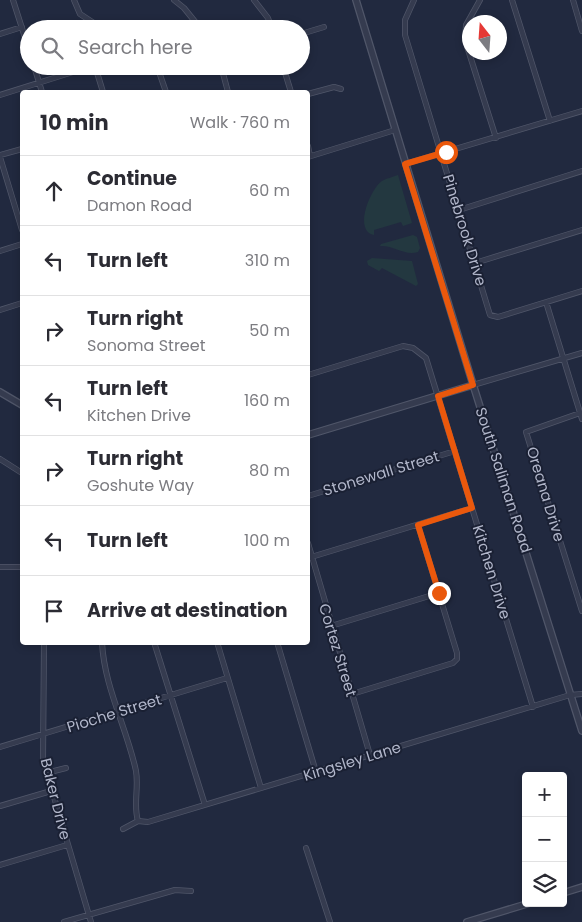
<!DOCTYPE html>
<html lang="en">
<head>
<meta charset="utf-8">
<style>
  body { margin:0; font-family:Poppins,sans-serif; background:#f2f2f3; color:#2b2b33 }
  .controls { position:absolute; right:15px; bottom:15px; display:grid; overflow:hidden; border-radius:5px; box-shadow:0 2px 8px #0003 }
  .controls button { width:45px; height:45px; display:grid; place-items:center; padding:0; border:0; border-bottom:1px solid #e1e1e2; background:#fff; color:#2b2b33; font:25px sans-serif }
  .compass { position:absolute; left:462px; top:15px; width:45px; height:45px; border-radius:50%; background:#fff; box-shadow:0 2px 8px #0003; rotate:343deg }
  .stop { position:absolute; width:15px; height:15px; margin:-11px; border:4px solid #ea580c; border-radius:50%; background:#fff }
  .stop.end { background:#ea580c; border-color:#fff; box-shadow:0 1px 5px #0008 }
  .list { margin:0; padding:0; list-style:none }
  h2 { display:flex; justify-content:space-between; align-items:center; height:65px; margin:0; padding:0 20px; font-size:21px }
  h2 small { font-size:16px; font-weight:400; color:#7c7c81 }
  .list li { display:grid; grid-template-columns:32px 1fr auto; gap:15px; align-items:center; box-sizing:border-box; height:70px; padding:0 20px; border-top:1px solid #e1e1e2 }
  .list b { display:block; font-size:19px; white-space:nowrap }
  .list p { margin:0; font-size:16px; white-space:nowrap; color:#7c7c81 }
  .list em { font-size:16px; font-style:normal; color:#7c7c81 }
  .icon { flex:none; width:28px; height:28px; fill:none; stroke:currentColor; stroke-width:2; stroke-linecap:round; stroke-linejoin:round }
  .map { position:relative; flex:none; width:582px; height:922px; overflow:hidden }
  .search { position:absolute; background:#fff; box-shadow:0 2px 8px #0003; left:20px; top:20px; width:290px; height:55px; display:flex; align-items:center; gap:12px; box-sizing:border-box; padding:0 18px; border-radius:28px; color:#7c7c81; font-size:19px }
  .panel { position:absolute; background:#fff; box-shadow:0 2px 8px #0003; left:20px; top:90px; width:290px; height:555px; border-radius:5px }
  .map>svg:first-child { display:block }
  .green { fill:#233840 }
  .lines { fill:none; stroke-linecap:round; stroke-linejoin:round }
  .minor-casing { stroke:#505669; stroke-width:6 }
  .tertiary-casing { stroke:#505669; stroke-width:8 }
  .minor { stroke:#353b4f; stroke-width:4.5 }
  .tertiary { stroke:#353b4f; stroke-width:5.5 }
  .route { stroke:#ea580c; stroke-width:6 }
  .labels { text-anchor:middle; dominant-baseline:central; stroke-width:4; stroke-linejoin:round; paint-order:stroke }
  .street-label { font-size:15px; fill:#b1b6ca; stroke:#1a2033 }
</style>
</head>
<body>
<div class="map">
<svg width="582" height="922" viewBox="0 0 582 922">
  <rect width="100%" height="100%" fill="#21293f"/>
  <!-- green -->
  <path class="green" d="M398 175 412 223 403 226 401 222 374 230V235C352 230 372 187 382 181 387 178 393 177 398 175Z
    M413 235 417 237 420 248 418 252C404 256 394 245 380 246L381 244Z
    M372 258 412 261 418 284 416 286 382 268 379 271 368 265 367 261Z"/>
  <g class="lines">
    <!-- minor casing -->
    <g class="minor-casing">
      <path id="minor" d="M13 0 29 50
        M74 0 80 14 103 29
        M174 0 184 8 201 29
        M254 0 268 18 272 29
        M414 0 405 20V35L490 315 498 317 582 291
        M480 0 466 25 465 40 496 138
        M512 0 550 121
        M573 0 582 31
        M0 34 22 27
        M301 34 324 27
        M34 66 42 92
        M95 66 103 92
        M157 66 166 92
        M221 66 228 92
        M283 66 291 92
        M308 94 334 87 341 89
        M0 95 92 66
        M308 146 310 156
        M0 155 22 149
        M0 157 22 230
        M308 157 395 130
        M405 164 582 111
        M459 210 582 171
        M0 251 22 244
        M475 263 582 230
        M546 302 582 419
        M0 310 22 303
        M308 375 403 346 413 348 426 358 533 707
        M473 385 582 353
        M580 413 526 432 582 611
        M0 459 22 473
        M308 496 455 451
        M308 543 370 755
        M308 558 472 508
        M0 567H22
        M331 626 439 593
        M44 642 43 760 91 922
        M102 642C104 687 127 728 136 771 139 788 133 805 138 821
        M154 642 205 805
        M217 642 261 788
        M277 642 316 772
        M352 694 453 663 457 659V653L418 525
        M0 747 227 678
        M46 773 66 768
        M0 806 51 791
        M123 829 138 821 148 822 570 695 582 694
        M306 848 330 922
        M0 865 67 845
        M64 922 175 890 191 891"/>
    </g>
    <!-- tertiary casing -->
    <g class="tertiary-casing">
      <path id="tertiary" d="M356 0 471 378 582 731
        M0 392 22 405
        M308 435 473 385
        M563 893 582 887
        M467 922 530 903"/>
    </g>
    <!-- minor -->
    <use href="#minor" class="minor"/>
    <!-- tertiary -->
    <use href="#tertiary" class="tertiary"/>
  </g>
  <g class="lines">
    <!-- route -->
    <path class="route" d="M439 593 418 525 472 508 438 396 473 385 405 164 446 152"/>
  </g>
  <g class="labels">
    <!-- street labels -->
    <g class="street-label">
      <text transform="translate(465 230) rotate(73)">Pinebrook Drive</text>
      <text transform="translate(381 473) rotate(-17)">Stonewall Street</text>
      <text transform="translate(504 480) rotate(72)">South Saliman Road</text>
      <text transform="translate(546 494) rotate(73)">Oreana Drive</text>
      <text transform="translate(492 572) rotate(73)">Kitchen Drive</text>
      <text transform="translate(338 650) rotate(73)">Cortez Street</text>
      <text transform="translate(114 713) rotate(-17)">Pioche Street</text>
      <text transform="translate(352 761) rotate(-17)">Kingsley Lane</text>
      <text transform="translate(56 799) rotate(76)">Baker Drive</text>
    </g>
  </g>
</svg>
<div class="controls">
<button>+</button>
<button>−</button>
<button><svg class="icon" aria-label="layers" viewBox="0 0 24 24"><path d="M12 4l9 5-9 5-9-5zM3 14l9 5 9-5"/></svg></button>
</div>
<svg class="compass" viewBox="-18 -18 36 36"><path d="M0-13l5 13h-10z" fill="#e53935"/><path d="M0 13l5-13h-10z" fill="#7c7c81"/></svg>
<div class="stop" style="left:446px;top:152px"></div>
<div class="stop end" style="left:439px;top:593px"></div>
<div class="search"><svg class="icon" aria-label="search" viewBox="0 0 24 24"><circle cx="10" cy="10" r="6"/><path d="M15 15l6 6"/></svg>Search here</div>
<section class="panel">
<h2>10 min<small>Walk · 760 m</small></h2>
<ul class="list">
<li><svg class="icon" aria-label="ahead" viewBox="0 0 24 24"><path d="M12 20V5M6 11l6-6 6 6"/></svg><div><b>Continue</b><p>Damon Road</p></div><em>60 m</em></li>
<li><svg class="icon" aria-label="left" viewBox="0 0 24 24"><path d="M17 20v-9H6M10 6l-5 5 5 5"/></svg><div><b>Turn left</b></div><em>310 m</em></li>
<li><svg class="icon" aria-label="right" viewBox="0 0 24 24"><path d="M7 20v-9h11M14 6l5 5-5 5"/></svg><div><b>Turn right</b><p>Sonoma Street</p></div><em>50 m</em></li>
<li><svg class="icon" aria-label="left" viewBox="0 0 24 24"><path d="M17 20v-9H6M10 6l-5 5 5 5"/></svg><div><b>Turn left</b><p>Kitchen Drive</p></div><em>160 m</em></li>
<li><svg class="icon" aria-label="right" viewBox="0 0 24 24"><path d="M7 20v-9h11M14 6l5 5-5 5"/></svg><div><b>Turn right</b><p>Goshute Way</p></div><em>80 m</em></li>
<li><svg class="icon" aria-label="left" viewBox="0 0 24 24"><path d="M17 20v-9H6M10 6l-5 5 5 5"/></svg><div><b>Turn left</b></div><em>100 m</em></li>
<li><svg class="icon" aria-label="arrive" viewBox="0 0 24 24"><path d="M6 21V4h12l-3 4 3 4H6"/></svg><div><b>Arrive at destination</b></div></li>
</ul>
</section>
</div>
</body>
</html>
